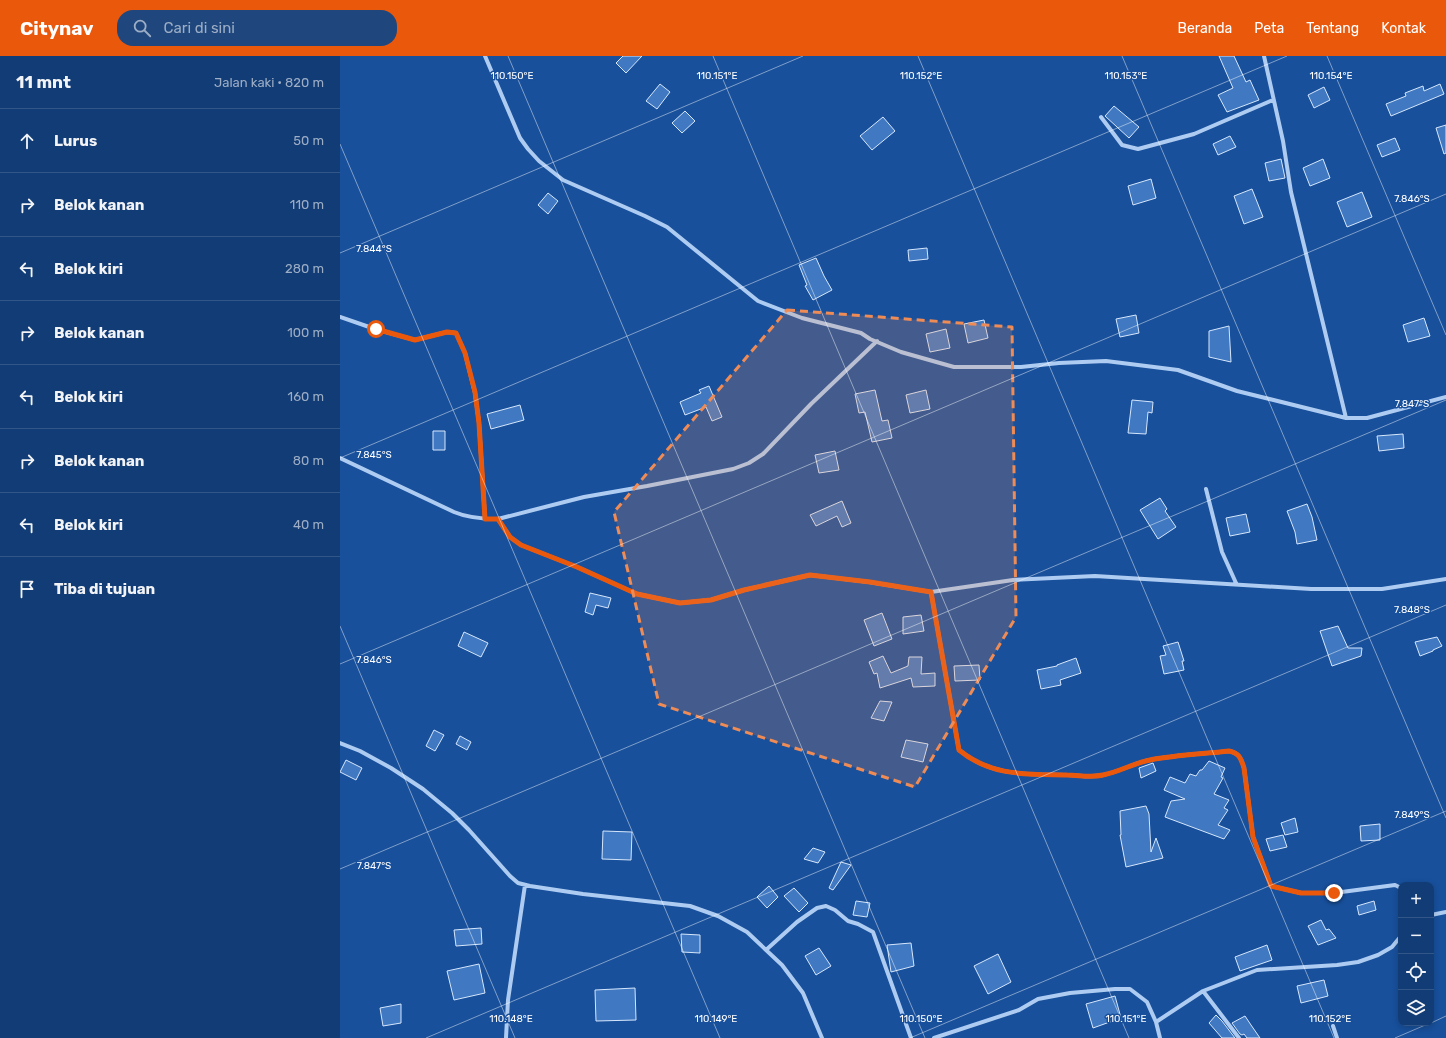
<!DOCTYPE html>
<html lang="id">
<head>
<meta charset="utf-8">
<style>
  body { margin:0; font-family:Rubik,sans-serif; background:#1f477d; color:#f1f3f6 }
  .controls { position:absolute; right:12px; bottom:12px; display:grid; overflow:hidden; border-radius:8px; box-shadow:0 2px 6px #0003 }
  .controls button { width:36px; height:36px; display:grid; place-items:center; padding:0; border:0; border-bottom:1px solid #315687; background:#123c75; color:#f1f3f6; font:20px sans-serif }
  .stop { position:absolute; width:12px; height:12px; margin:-9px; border:3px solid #ea580c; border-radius:50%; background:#fff }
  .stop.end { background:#ea580c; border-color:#fff; box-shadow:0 1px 4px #0008 }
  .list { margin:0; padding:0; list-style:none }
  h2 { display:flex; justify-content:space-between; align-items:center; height:52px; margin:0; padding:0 16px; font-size:17px }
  h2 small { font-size:13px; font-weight:400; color:#9cadc5 }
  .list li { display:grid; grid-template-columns:26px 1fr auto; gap:12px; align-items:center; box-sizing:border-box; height:64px; padding:0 16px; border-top:1px solid #315687 }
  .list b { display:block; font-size:15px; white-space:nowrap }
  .list em { font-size:13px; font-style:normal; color:#9cadc5 }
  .icon { flex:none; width:22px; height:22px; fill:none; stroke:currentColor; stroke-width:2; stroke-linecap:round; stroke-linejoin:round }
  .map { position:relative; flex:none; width:1106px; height:982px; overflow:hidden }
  header { display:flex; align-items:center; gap:24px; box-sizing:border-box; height:56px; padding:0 20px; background:#ea580c; color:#fff }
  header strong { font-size:19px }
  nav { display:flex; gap:22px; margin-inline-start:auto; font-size:14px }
  .search { width:280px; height:36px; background:#1f477d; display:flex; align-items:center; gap:10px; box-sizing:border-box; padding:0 14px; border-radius:16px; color:#9cadc5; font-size:15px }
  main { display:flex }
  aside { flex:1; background:#123c75 }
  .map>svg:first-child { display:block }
  .building { fill:#4079c2; stroke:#d6e7fc }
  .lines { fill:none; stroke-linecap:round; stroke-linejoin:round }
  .minor { stroke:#aeccf2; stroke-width:4 }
  .route { stroke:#ea580c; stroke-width:5 }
  .marked { fill:#ef8b55; fill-opacity:0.2; stroke:#ef8b55; stroke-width:3; stroke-dasharray:8 5; stroke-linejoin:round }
  .ticks { fill:none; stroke:#fff; stroke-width:1; stroke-opacity:0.45 }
  .ticks-label { font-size:10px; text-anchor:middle; fill:#fff; stroke:#18509c; stroke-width:3; stroke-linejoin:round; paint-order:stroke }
</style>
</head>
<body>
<header>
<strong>Citynav</strong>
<div class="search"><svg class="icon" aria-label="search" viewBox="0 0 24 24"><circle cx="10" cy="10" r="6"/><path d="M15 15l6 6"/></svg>Cari di sini</div>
<nav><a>Beranda</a><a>Peta</a><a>Tentang</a><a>Kontak</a></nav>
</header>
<main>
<aside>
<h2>11 mnt<small>Jalan kaki · 820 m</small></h2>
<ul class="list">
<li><svg class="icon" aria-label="ahead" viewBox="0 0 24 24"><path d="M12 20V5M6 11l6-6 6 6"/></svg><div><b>Lurus</b></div><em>50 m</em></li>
<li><svg class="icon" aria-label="right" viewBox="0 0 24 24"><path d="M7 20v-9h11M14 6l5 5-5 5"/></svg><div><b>Belok kanan</b></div><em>110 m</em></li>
<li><svg class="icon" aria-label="left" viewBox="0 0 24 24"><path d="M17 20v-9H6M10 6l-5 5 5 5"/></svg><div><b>Belok kiri</b></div><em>280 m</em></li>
<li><svg class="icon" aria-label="right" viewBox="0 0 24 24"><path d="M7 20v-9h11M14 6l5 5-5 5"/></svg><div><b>Belok kanan</b></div><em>100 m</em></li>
<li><svg class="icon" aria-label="left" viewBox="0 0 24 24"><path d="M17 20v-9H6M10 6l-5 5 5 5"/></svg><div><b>Belok kiri</b></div><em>160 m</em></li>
<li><svg class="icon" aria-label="right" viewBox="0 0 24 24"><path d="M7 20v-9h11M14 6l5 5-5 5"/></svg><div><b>Belok kanan</b></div><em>80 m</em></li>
<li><svg class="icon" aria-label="left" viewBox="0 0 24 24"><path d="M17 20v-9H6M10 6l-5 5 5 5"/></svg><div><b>Belok kiri</b></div><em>40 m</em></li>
<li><svg class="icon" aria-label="arrive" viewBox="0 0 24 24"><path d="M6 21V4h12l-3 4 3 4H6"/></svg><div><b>Tiba di tujuan</b></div></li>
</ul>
</aside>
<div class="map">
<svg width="1106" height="982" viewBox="0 0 1106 982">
  <rect width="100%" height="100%" fill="#18509c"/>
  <!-- building -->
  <path class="building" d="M283 0H302L286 17 276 7Z
    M879 0H894L906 26 910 24 919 44 887 56 878 39 893 32Z
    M320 28 330 36 317 53 306 45Z
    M1100 28 1104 38 1051 60 1046 48 1066 40 1065 37 1083 30 1084 35Z
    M984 31 990 44 974 52 968 39Z
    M774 50 799 71 789 82 765 60Z
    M345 55 355 65 342 77 332 67Z
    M543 61 555 75 532 94 520 80Z
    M1106 69V97L1104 98 1096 72Z
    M890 80 896 91 878 99 873 88Z
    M1055 82 1060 94 1042 101 1037 89Z
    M941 103 945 122 929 125 925 107Z
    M983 103 990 122 970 130 963 112Z
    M811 123 816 142 793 149 788 130Z
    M912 133 923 161 904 168 894 140Z
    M1022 136 1032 161 1007 171 997 146Z
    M208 137 218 145 208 158 198 149Z
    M587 192 588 203 569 205 568 194Z
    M476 202 484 220 492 234 473 244 465 230 467 229 459 209Z
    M796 259 799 277 780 281 776 263Z
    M1084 262 1090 280 1068 286 1063 269Z
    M644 264 648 282 628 287 624 268Z
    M889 270 891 306 869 301V275Z
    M606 273 610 292 590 296 586 278Z
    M369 330 382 361 372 365 366 351 345 359 340 346 361 337 359 334Z
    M535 334 542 365 548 364 552 382 532 386 525 356 519 357 515 338Z
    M586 334 590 353 570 357 566 339Z
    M792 344 813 346 812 357 808 356 806 378 788 377Z
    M180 349 184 364 151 373 147 358Z
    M93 375H105V394H93Z
    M1063 378 1064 392 1039 395 1037 380Z
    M495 395 499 414 479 417 475 399Z
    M820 442 827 453 825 455 836 471 818 483 800 454Z
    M502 445 511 467 502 471 497 460 476 470 470 459Z
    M967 448 972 461 977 484 957 488 955 476 947 455Z
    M906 458 910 476 890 480 886 462Z
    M250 537 271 542 268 552 256 549 253 559 245 556Z
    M542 557 552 583 534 590 524 564Z
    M581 559 584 575 563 578V561Z
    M998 570 1008 592H1022L1021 600 992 610 980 575Z
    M124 576 148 587 141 601 118 590Z
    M1097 581 1102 590 1093 594V595L1080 600 1075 586Z
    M838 586 844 605H842L844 614 824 618 820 600 826 599 823 590Z
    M543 600 551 617 568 610 569 601H582L581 618 595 617V630L573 631 571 622 540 632 537 617 534 618 529 606Z
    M736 602 741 617 720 624 721 629 701 633 697 614 717 610V609Z
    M639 609 640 624 615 625 614 610Z
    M540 645 552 646 544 665 531 662Z
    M94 674 104 679 95 695 86 690Z
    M120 680 131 686 127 694 116 688Z
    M566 684 588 688 583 706 561 701Z
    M6 704 22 712 16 724 0 716Z
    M869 705 885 712 881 721 883 722 874 738 889 744 884 752 888 754 878 769 890 774 884 783 825 761 831 745 845 743 824 734 830 721 845 727 850 718 856 720 860 714H862Z
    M813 707 816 715 801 722 799 712Z
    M806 750 809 758 811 796 816 782 823 802 786 811 780 779H781L780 755Z
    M955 762 958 776 945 779 941 767Z
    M1040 768V784L1021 785 1020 770Z
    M263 775 292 776 291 804 262 803Z
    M943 779 947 791 930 795 926 783Z
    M473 792 485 796 478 807 464 803Z
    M501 806 511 809 493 834 489 832Z
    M429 830 438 841 427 852 417 841Z
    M454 832 468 847 459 856 444 840Z
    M516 845 530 847 527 861 513 859Z
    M1034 845 1036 854 1019 859 1017 850Z
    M981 864 986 874 989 873 996 882 978 889 968 870Z
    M141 872 142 888 116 890 114 874Z
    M341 878 360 879V897L342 896Z
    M571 887 574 910 551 916 547 889Z
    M927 889 932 904 900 915 895 901Z
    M479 892 491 910 476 919 465 900Z
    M658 898 671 926 648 938 634 910Z
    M139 908 145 937 114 944 107 915Z
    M984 924 988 940 961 947 957 930Z
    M295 932 296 964 256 965 255 934Z
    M775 940 781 962 753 972 746 948Z
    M61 948V967L43 970 40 952Z
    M876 959 882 965 895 982H882L869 967Z
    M905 960 911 969 920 982H907L904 978 902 979 900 978 892 967Z"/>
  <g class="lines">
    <!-- minor -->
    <path class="minor" d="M145 0 180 82 188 93 199 105 223 124 305 160 327 171 418 245 462 262 521 277 530 283 561 296 614 311H681L719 307 766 305 838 314 897 335 1006 362
      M924 0 943 85 951 136 1006 362H1027L1106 341
      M761 61 782 89 798 93 854 78 933 44
      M0 261 35 273 75 284 107 276 116 277 125 297 135 337 139 367 145 463
      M0 402 114 456C128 462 142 463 158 463L244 441 307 430 393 413 409 407 423 398 471 348 537 285
      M866 433 882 496 896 527
      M158 463 170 481 181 489 237 511 297 538 340 547 371 544 404 534 470 519 529 526 591 536
      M0 687 20 695 51 712 83 733 112 757 129 774 170 820 178 827 190 830 243 838 350 850 378 860 407 876 442 909 463 937 482 982
      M1061 832 1055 829 994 837H961L931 830 913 781 904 712C901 702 899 697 889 695 863 698 836 699 810 704 794 707 779 716 763 719 751 722 739 719 727 719 687 718 652 721 619 694L591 536 673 524 755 520 971 533H1042L1106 523
      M1091 859 1106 856
      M426 894 457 866 477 852 486 850 495 854 508 865 518 868 533 876 571 982
      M863 935 899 982
      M993 970 997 982
      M166 982 168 944 185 829
      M594 982 679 954 698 943 730 937 775 933H790L807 946 816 966
      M820 982 816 966 863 935 917 914 997 909 1018 906 1038 899 1052 891 1061 880"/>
  </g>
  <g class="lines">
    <!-- route -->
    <path class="route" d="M36 273 75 284 107 276 116 277 125 297 135 336 139 367 145 463H158L170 481 181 489 237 511 297 538 340 547 371 544 404 534 470 519 530 526 591 536 619 694C652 721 687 718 727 719 739 719 751 722 763 719 779 716 794 707 810 704 836 699 863 698 889 695 899 697 901 702 904 712L913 781 931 830 961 837H994"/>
  </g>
  <!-- marked area -->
  <path class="marked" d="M447 254 672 271 676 561 575 731 319 648 274 456Z"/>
  <!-- ticks -->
  <path class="ticks" d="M168 0 585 982M373 0 789 982M578 0 994 982M782 0 1106 762M987 0 1106 279M0 88 380 982M0 197 463 0M0 402 947 0M0 570 175 982M0 608 1106 138M0 813 1106 344M1091 967 1106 960M86 982 1106 549M570 982 1106 755M1055 982 1090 967"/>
  <g class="ticks-label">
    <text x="172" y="23">110.150°E</text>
    <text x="377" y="23">110.151°E</text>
    <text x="581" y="23">110.152°E</text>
    <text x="786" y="23">110.153°E</text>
    <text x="991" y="23">110.154°E</text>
    <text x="1072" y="146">7.846°S</text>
    <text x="34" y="196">7.844°S</text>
    <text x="1072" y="351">7.847°S</text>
    <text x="34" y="402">7.845°S</text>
    <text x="1072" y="557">7.848°S</text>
    <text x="34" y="607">7.846°S</text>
    <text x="1072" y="762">7.849°S</text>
    <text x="34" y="813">7.847°S</text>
    <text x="171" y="966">110.148°E</text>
    <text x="376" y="966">110.149°E</text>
    <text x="581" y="966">110.150°E</text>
    <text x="786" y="966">110.151°E</text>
    <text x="990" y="966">110.152°E</text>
  </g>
</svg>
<div class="controls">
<button>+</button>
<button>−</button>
<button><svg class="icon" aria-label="locate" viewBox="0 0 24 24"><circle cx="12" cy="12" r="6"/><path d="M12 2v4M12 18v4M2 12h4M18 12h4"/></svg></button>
<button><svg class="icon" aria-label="layers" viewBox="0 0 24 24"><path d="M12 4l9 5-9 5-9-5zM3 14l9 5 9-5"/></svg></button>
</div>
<div class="stop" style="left:36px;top:273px"></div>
<div class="stop end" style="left:994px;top:837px"></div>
</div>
</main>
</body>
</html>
